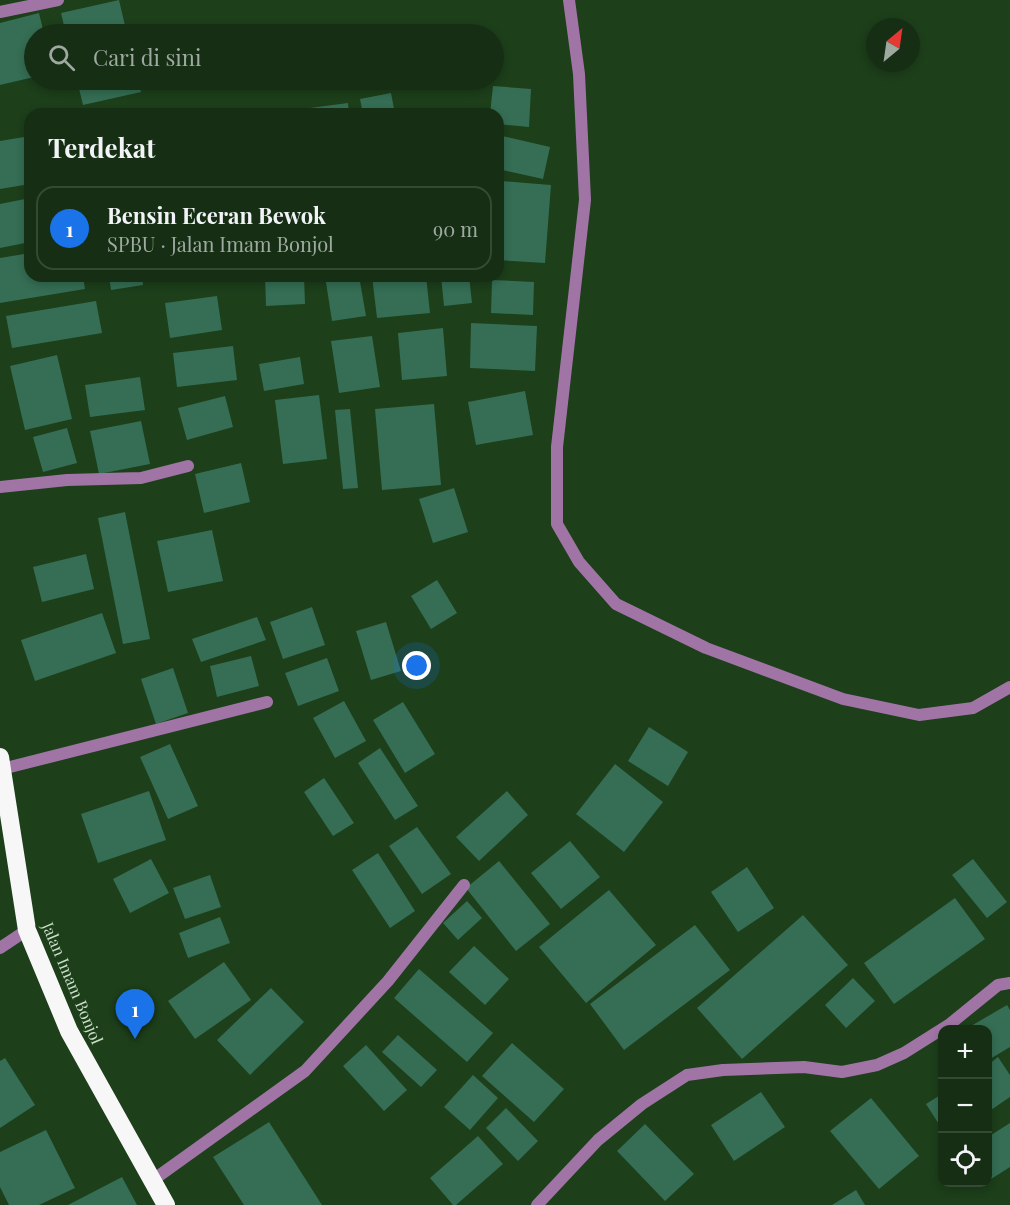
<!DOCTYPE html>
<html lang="id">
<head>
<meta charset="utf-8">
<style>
  body { margin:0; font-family:"Playfair Display",serif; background:#1f371d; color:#f1f3f6 }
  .controls { position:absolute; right:18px; bottom:18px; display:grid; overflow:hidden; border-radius:12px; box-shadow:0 3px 9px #0003 }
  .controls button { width:54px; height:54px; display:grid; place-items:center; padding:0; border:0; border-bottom:2px solid #354a34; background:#162f14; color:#f1f3f6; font:30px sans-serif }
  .compass { position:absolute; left:866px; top:18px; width:54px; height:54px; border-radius:50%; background:#162f14; box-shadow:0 3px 9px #0003; rotate:29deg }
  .you { position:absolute; left:417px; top:666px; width:21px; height:21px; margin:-15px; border:4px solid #fff; border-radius:50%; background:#1a73e8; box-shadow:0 0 0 9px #1a73e833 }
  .badge { display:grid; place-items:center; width:39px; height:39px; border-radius:50%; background:#1a73e8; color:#fff; font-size:20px; font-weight:700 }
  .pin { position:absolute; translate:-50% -50px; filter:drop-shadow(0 2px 3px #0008) }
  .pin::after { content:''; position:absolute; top:32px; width:21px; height:18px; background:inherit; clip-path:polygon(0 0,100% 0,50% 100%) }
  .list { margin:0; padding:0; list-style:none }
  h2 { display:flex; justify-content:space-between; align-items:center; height:78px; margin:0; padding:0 24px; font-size:26px }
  h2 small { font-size:20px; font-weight:400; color:#9ea9a0 }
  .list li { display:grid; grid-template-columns:39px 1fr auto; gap:18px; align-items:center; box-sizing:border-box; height:84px; margin:0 12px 12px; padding:0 12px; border:2px solid #354a34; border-radius:18px }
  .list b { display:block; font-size:22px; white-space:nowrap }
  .list p { margin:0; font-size:20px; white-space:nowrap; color:#9ea9a0 }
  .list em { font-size:20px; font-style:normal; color:#9ea9a0 }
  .icon { flex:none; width:33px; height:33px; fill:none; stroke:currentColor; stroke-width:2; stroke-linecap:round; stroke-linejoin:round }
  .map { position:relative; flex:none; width:1010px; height:1205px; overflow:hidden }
  .search { position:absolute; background:#162f14; box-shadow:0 3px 9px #0003; left:24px; top:24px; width:480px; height:66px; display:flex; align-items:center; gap:15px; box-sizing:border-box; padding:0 21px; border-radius:33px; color:#9ea9a0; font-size:22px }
  .panel { position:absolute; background:#162f14; box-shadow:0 3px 9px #0003; left:24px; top:108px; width:480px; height:174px; border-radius:18px }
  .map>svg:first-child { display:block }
  .building { fill:#356e54 }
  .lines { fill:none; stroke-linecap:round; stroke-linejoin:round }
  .street { stroke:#a075a6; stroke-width:12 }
  .highway { stroke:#f7f7f7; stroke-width:18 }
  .labels { text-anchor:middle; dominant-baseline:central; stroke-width:6; stroke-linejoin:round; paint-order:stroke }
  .street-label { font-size:16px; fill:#cbdfc9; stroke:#1d3f1a }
</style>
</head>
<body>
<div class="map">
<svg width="1010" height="1205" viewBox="0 0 1010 1205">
  <rect width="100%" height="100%" fill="#1d3f1a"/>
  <!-- building -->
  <path class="building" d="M119 0 127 34H66L61 13Z
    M39 13 44 34H34V77L0 85V23Z
    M77 80H138L141 92 83 105Z
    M493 86 531 89 529 127 498 124V114H490Z
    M391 93 395 114H363L360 99Z
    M348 103 349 114H311L310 108Z
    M498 135 550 147 543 179 498 169Z
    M30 136V184L0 189V141Z
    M502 181 551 185 545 263 498 260Z
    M30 198V242L0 248V204Z
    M30 253V276H83L85 289 0 303V258Z
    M109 276H142L143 285 111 290Z
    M166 276H198V277L167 282Z
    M265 276H304L305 304 266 306Z
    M325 276H359L366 316 332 321Z
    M372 276H426L430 313 377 318Z
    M441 276H469L472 303 444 306Z
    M492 280 534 282 533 315 491 313Z
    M217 296 222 330 170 338 165 303Z
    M96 301 102 333 12 348 6 316Z
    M471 323 537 326 535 371 470 368Z
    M443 328 447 376 402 380 398 333Z
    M372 336 380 387 339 393 331 341Z
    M233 346 237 380 177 387 173 353Z
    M57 355 72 419 25 430 10 366Z
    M300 357 304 384 264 391 259 364Z
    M140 377 145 410 90 417 85 385Z
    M525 391 533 435 476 445 468 402Z
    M319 395 327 459 283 464 275 400Z
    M225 396 233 427 187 440 178 408Z
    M434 404 441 485 382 490 375 409Z
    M350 409 358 488 343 489 335 410Z
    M141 421 150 464 99 474 90 431Z
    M67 428 77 463 43 472 33 437Z
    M241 463 250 502 204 513 195 474Z
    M454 488 468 532 433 543 419 499Z
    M125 512 150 639 123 644 98 518Z
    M212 530 223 581 168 592 157 541Z
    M86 554 94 589 42 602 33 567Z
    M437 580 457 613 431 629 411 596Z
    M312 607 325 645 283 659 270 622Z
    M102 613 116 653 35 681 21 640Z
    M257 617 266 640 201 662 192 639Z
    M386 622 401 671 371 680 356 631Z
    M251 656 259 686 217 697 210 666Z
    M327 658 339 691 298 706 285 673Z
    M173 668 188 713 156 724 141 679Z
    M344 701 366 741 335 758 313 718Z
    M403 702 435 754 405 773 373 720Z
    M649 727 688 752 668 786 628 761Z
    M170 744 198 806 168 819 140 757Z
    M380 748 418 806 395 820 358 763Z
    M615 764 663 802 624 852 576 814Z
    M324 778 354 823 333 836 304 792Z
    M149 791 166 840 98 863 81 814Z
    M507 791 528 815 479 861 456 837Z
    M417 827 451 874 422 894 389 846Z
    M570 841 600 877 561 909 531 873Z
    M378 853 415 911 390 928 352 870Z
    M151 859 169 893 130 913 113 879Z
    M973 859 1007 902 987 918 952 875Z
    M499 861 550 924 516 951 466 888Z
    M747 867 774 908 738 932 711 892Z
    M210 875 221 907 185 919 173 888Z
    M609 890 656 945 586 1003 539 947Z
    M955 898 985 939 894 1004 864 963Z
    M467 901 482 918 458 940 443 923Z
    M803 915 848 965 742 1059 697 1008Z
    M220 917 230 943 188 958 179 933Z
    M695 925 730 970 624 1050 590 1004Z
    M474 946 509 979 485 1005 449 972Z
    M224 962 251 1000 195 1039 168 1001Z
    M419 969 493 1033 467 1062 394 998Z
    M853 978 875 1001 846 1028 825 1005Z
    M271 988 304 1022 250 1075 217 1040Z
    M1007 1005 1010 1010V1047L990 1059 988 1054V1030H973L971 1026Z
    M398 1035 437 1070 421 1087 382 1052Z
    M512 1043 564 1089 534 1122 482 1076Z
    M366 1045 407 1090 384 1111 343 1066Z
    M998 1057 1010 1075V1097L988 1112V1065Z
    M5 1058 35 1105 0 1128V1061Z
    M473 1075 498 1098 470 1130 444 1107Z
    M761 1092 785 1127 734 1161 711 1125Z
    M942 1094V1129L926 1104Z
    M871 1098 919 1156 879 1189 830 1131Z
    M506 1108 538 1141 518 1161 486 1128Z
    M269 1122 322 1205H244L213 1157Z
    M1010 1123V1167L988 1181V1137Z
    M645 1124 694 1174 665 1201 617 1151Z
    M46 1130 75 1188 39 1205H9L0 1187V1152Z
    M478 1136 503 1164 456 1205H453L430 1178Z
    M122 1177 137 1205H68Z
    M856 1190 865 1205H832Z"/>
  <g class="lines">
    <!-- street -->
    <path class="street" d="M569 0 579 74 585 200 557 447V524L579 562 616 604 706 648 843 699 919 715 973 708 1010 687
      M0 12 58 0
      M0 487 67 480 141 478 188 466
      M2 769 267 702
      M0 948 27 930
      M153 1180 305 1071 388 981 464 885
      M537 1205 598 1140 642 1104 687 1075 723 1070 804 1067 842 1072 877 1065 904 1053 950 1024 998 985 1010 983"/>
    <!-- highway -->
    <path class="highway" d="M0 757 27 930 69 1031 166 1205"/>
  </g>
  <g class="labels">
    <!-- street labels -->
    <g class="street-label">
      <text transform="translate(73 983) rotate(67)">Jalan Imam Bonjol</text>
    </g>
  </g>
</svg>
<div class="controls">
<button>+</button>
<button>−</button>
<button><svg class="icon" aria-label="locate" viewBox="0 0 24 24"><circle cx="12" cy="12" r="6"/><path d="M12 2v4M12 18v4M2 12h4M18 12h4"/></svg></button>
</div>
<svg class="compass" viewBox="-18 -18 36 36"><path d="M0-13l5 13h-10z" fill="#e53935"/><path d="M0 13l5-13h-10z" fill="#9ea9a0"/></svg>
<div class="you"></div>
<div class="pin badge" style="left:135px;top:1039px">1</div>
<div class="search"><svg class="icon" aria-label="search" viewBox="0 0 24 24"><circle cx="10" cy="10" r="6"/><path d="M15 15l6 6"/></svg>Cari di sini</div>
<section class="panel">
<h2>Terdekat<small></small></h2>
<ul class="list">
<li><span class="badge">1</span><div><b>Bensin Eceran Bewok</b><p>SPBU · Jalan Imam Bonjol</p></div><em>90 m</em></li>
</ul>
</section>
</div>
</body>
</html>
